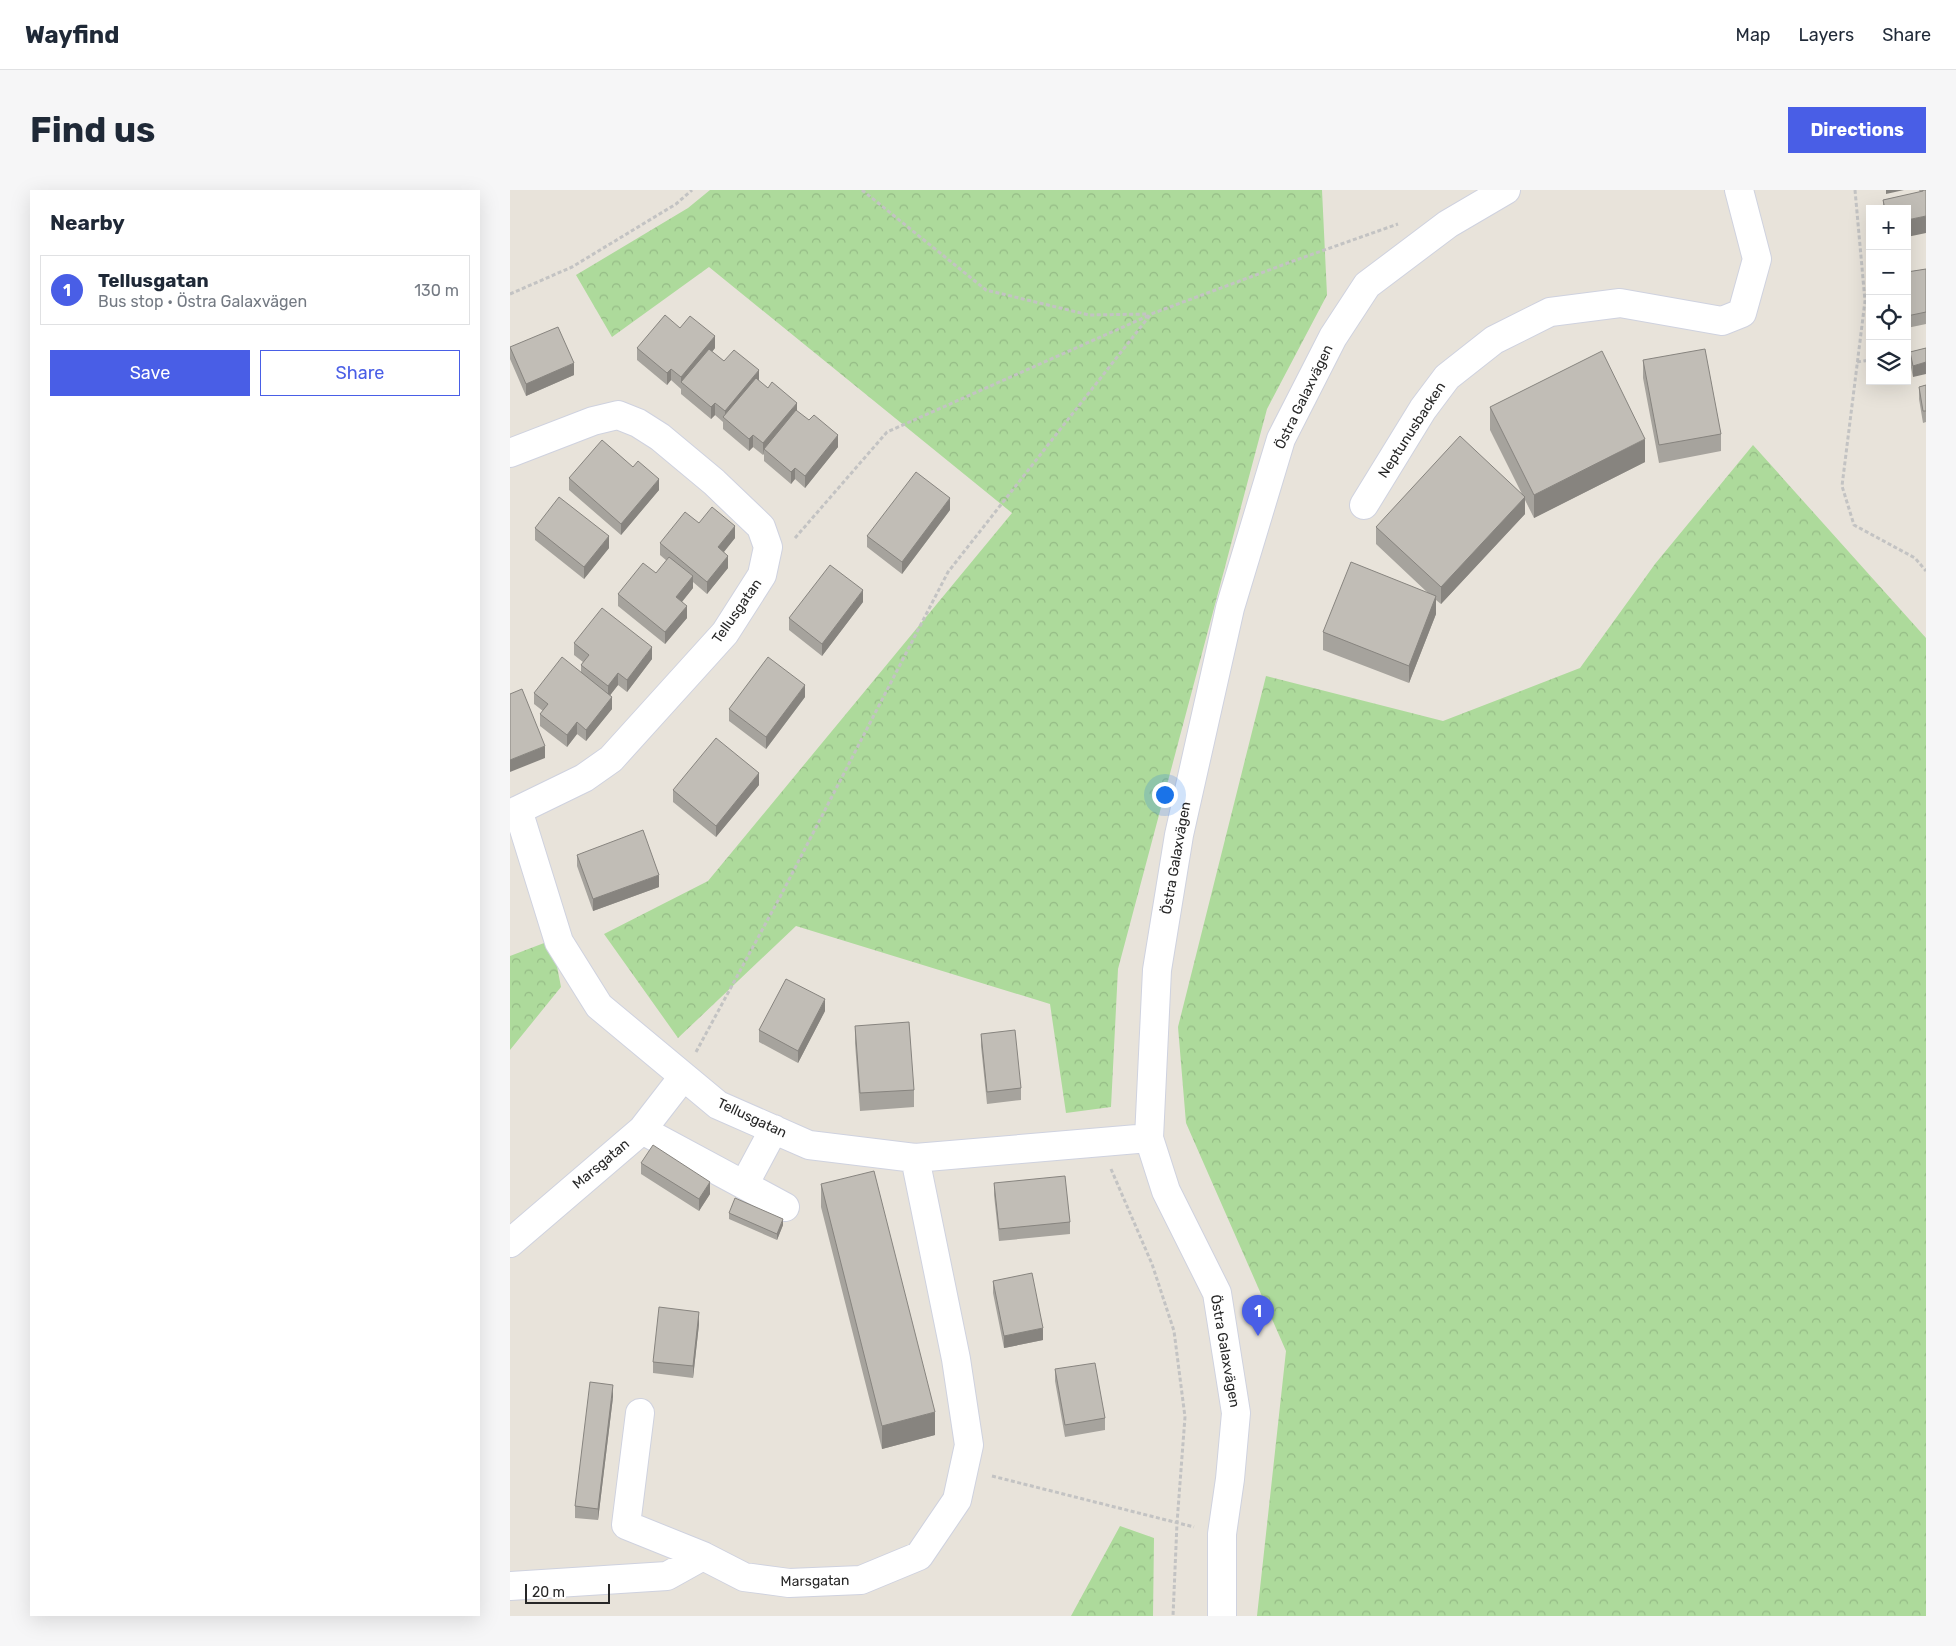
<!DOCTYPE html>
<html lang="en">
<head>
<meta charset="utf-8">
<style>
  body { margin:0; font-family:Rubik,sans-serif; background:#f6f6f7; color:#1f2937 }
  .controls { position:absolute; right:15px; top:15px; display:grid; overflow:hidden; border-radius:0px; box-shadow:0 5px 20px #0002 }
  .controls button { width:45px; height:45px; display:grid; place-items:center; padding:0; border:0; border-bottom:1px solid #e0e1e3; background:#fff; color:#1f2937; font:25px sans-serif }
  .scale { position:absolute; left:15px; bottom:12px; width:85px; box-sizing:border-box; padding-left:5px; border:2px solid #272727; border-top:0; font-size:14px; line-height:18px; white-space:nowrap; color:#272727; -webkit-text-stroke:4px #fff; paint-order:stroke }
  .you { position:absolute; left:654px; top:604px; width:18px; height:18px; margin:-12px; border:4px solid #fff; border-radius:50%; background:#1a73e8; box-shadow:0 0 0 8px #1a73e833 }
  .badge { display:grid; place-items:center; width:32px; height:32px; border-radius:50%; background:#495ee6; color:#fff; font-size:16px; font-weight:700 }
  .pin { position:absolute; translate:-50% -41px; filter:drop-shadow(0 1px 2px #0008) }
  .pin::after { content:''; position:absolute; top:26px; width:18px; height:15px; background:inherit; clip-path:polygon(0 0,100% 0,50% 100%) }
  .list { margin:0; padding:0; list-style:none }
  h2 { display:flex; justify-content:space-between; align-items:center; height:65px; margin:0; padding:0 20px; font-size:21px }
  h2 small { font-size:16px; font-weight:400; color:#747a83 }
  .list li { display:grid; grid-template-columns:32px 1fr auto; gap:15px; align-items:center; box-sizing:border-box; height:70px; margin:0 10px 10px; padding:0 10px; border:1px solid #e0e1e3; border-radius:0px }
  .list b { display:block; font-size:19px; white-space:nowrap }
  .list p { margin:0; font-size:16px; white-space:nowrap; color:#747a83 }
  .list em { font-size:16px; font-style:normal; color:#747a83 }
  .actions { display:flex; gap:10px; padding:15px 20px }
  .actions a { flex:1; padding:11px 0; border:1px solid #495ee6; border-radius:0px; text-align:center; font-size:18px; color:#495ee6 }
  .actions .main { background:#495ee6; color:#fff }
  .icon { flex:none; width:28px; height:28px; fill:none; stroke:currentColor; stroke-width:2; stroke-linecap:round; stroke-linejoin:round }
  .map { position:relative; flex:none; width:1416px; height:1426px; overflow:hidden; border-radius:0px }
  header { display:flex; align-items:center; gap:30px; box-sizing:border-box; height:70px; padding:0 25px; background:#fff; border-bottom:1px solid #e0e1e3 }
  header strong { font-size:24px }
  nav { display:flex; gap:28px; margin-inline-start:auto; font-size:18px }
  .intro { display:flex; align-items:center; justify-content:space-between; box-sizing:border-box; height:120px; padding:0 30px }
  h1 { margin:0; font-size:35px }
  .button { padding:12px 22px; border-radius:0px; background:#495ee6; color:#fff; font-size:18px; font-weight:700 }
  main { display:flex; gap:30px; padding:0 30px }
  aside { flex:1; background:#fff; border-radius:0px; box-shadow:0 5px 20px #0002 }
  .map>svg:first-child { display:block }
  .forest { fill:url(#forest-crowns) }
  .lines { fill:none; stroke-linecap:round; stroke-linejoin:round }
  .minor-casing { stroke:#cfd2df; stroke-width:30 }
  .path { stroke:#c3c3c3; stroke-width:3; stroke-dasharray:4 2.5; stroke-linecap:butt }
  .minor { stroke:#fff; stroke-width:28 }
  .wall { fill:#a6a39d }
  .shaded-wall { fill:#87847f }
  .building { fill:#c1bdb6; stroke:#87847f }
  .labels { text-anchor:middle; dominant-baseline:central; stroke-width:4; stroke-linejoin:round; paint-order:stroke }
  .street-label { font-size:14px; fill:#272727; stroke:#fff }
</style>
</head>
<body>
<header>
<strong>Wayfind</strong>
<nav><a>Map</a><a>Layers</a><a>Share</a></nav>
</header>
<div class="intro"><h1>Find us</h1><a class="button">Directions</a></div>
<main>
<aside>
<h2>Nearby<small></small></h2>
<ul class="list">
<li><span class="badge">1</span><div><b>Tellusgatan</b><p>Bus stop · Östra Galaxvägen</p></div><em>130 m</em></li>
</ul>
<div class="actions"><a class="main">Save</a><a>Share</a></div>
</aside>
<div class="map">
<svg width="1416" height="1426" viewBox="0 0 1416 1426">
  <defs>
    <pattern id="forest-crowns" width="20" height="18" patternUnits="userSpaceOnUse" patternTransform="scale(1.25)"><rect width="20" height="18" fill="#adda9b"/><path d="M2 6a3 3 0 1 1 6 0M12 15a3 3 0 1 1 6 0" fill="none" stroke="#95bb86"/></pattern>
  </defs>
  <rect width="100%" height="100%" fill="#e8e3da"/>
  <!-- forest -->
  <path class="forest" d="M200 0H812L817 105 757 219 608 779 601 917 556 923 540 814 286 736 168 848 94 744 198 691 502 323 199 77 102 147 66 85 178 18Z
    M1243 255 1416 448V1426H747L776 1161 676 933 668 837 756 486 933 531 1070 478 1145 374Z
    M42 750 51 797 0 860V766Z
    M610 1336 644 1348 643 1426H561Z"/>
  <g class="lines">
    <!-- minor casing -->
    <g class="minor-casing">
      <path id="minor" d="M0 263 83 231 108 225 128 233 150 247 204 292 251 337 258 357 252 385 215 443 101 569 74 588 0 624
        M854 315 913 219 937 187 984 150 1040 122 1110 113 1212 131 1232 123 1247 69 1229 0
        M8 620 49 752 89 816 208 915 299 955 405 968 639 948
        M132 940 275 1017
        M234 995 264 939
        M0 1053 132 940 173 887
        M130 1223 116 1335 193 1366 234 1387 279 1393 351 1390 409 1366 447 1310 459 1255 446 1169 405 968
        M0 1396 157 1386 193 1366
        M712 1426V1344L720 1289 726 1223 707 1103 656 1001 639 948 647 780 669 645 720 418 771 249 823 147 857 95 938 34 996 0"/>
    </g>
    <!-- path -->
    <path class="path" d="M352 0 476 100 579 125 638 124
      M1345 0 1355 111 1332 296 1344 335 1405 368 1416 381
      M0 104 62 77 166 14 182 0
      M1347 172 1360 170
      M285 348 377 242 640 125
      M186 862 270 707 438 382 641 124 786 70 888 34
      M601 979 642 1074 664 1141 675 1227 667 1333 663 1426
      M482 1286 684 1337"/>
    <!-- minor -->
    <use href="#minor" class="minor"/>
  </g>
  <!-- wall -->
  <path class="wall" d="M1409 0H1416L1397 19H1373V10L1410 2Z
    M1416 79V134L1397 138V82Z
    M170 138 205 158 202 162 214 171 249 191 287 221 328 257 295 298 285 289 281 294 254 271V264L253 265 243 257 239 261 213 239V232L205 225 201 229 171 204V199L161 190 157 195 127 170V158Z
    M0 157 64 185 16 206 0 169Z
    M1416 158 1403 187 1400 173V162Z
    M1133 170 1211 244V261L1149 273 1133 188Z
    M1416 195V232L1413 233 1409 209V197Z
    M980 217 1135 272 1024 328 1015 310V324L931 414 926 410V424L899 493 813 460V442L918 403 866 354V337L1012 304 980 240Z
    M59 288 149 300 111 345 59 300Z
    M440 320 392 384 357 357V346Z
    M189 333 225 348 214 362 218 378 197 404 183 392V398L172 412 177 428 155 454 108 416V404L146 383 157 371 150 365V353Z
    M25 338 99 358 74 389 25 350Z
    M353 412 312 466 279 440V428Z
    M64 453 142 469 117 502 108 495 100 505 102 519 76 551 67 544 57 557 30 536V524L33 521 24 514V503L71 482V475L73 472 64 465Z
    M295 507 256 559 219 531V519Z
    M249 595 206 647 163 612V600Z
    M67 665 149 697 83 721 67 676Z
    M315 821 288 873 249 852V840Z
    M345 836 404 900V917L350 921 345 853Z
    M471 844 511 898V910L477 914 471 856Z
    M131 973 200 1004 189 1021 131 984Z
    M484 993 560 1032V1044L489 1051 484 1005Z
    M311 994 425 1245 372 1259 311 1017Z
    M219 1023 273 1035 267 1050 219 1029Z
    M483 1091 533 1150 494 1158 483 1103Z
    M189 1134 183 1188 143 1183V1172Z
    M545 1179 595 1228V1240L555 1247 545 1191Z
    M103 1207 88 1330 65 1328V1316Z"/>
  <!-- shaded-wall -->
  <path class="shaded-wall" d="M1376 0H1394L1376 4Z
    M1416 26V43L1397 47V30Z
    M205 146V158L174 195 171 192V199V187Z
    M1416 172V184L1403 187V176Z
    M64 173V185L16 206V194Z
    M161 179V190L157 195V183Z
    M249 180V192L215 228V221Z
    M205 213V225L201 229V217Z
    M287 213V224L254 259 253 265V253Z
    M243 245V257L239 261V249Z
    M328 245V257L295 298V286Z
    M1135 249V272L1024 328V305Z
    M285 278V289L281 294V282Z
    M149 289V300L111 345V334Z
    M1015 307V324L931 414V397Z
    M440 308V320L392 384V372Z
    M225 336V348L208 369V357Z
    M99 346V358L74 389V377Z
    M218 366V378L197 404V392Z
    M183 386V398L166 419V407Z
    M353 400V412L312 466V454Z
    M926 406V424L899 493V476Z
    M177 416V428L155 454V442Z
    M142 457V469L117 502V490Z
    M108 483V495L98 508V496Z
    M295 495V507L256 559V547Z
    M102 507V519L76 551V540Z
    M67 532V544L57 557V545Z
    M35 556V568L0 582V570Z
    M249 583V595L206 647V636Z
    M149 685V697L83 721V709Z
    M315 809V821L288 873V861Z
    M200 992V1004L189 1021V1009Z
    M273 1029V1035L267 1050V1044Z
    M189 1122V1134L183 1188V1176Z
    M533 1138V1150L494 1158V1146Z
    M103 1195V1207L88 1330V1319Z
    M425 1222V1245L372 1259V1236Z"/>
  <!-- building -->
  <path class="building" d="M1413 0H1416V26L1397 30V19H1375L1373 10 1413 1Z
    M1416 79V122L1397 126V82Z
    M155 125 170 138 180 126 205 146 171 187 161 179 157 183 127 158Z
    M48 137 64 173 16 194 0 157Z
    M1416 158V172L1403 176 1400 162Z
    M199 159 214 171 224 160 249 180 215 221 205 213 201 217 171 192Z
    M1195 159 1211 244 1149 255 1133 170Z
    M1092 161 1135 249 1024 305 980 217Z
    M246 188 258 198 262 192 287 213 253 253 243 245 239 249 213 227Z
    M1416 195V221H1413L1409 197Z
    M286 220 299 230 304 225 328 245 295 286 285 278 281 282 254 259Z
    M950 246 1015 307 931 397 866 337Z
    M92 250 123 277 128 271 149 289 111 334 59 288Z
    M406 282 440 308 392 372 357 346Z
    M49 307 99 346 74 377 25 338Z
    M202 317 225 336 208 357 218 366 197 392 150 353 175 322 189 333Z
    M159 367 183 386 166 407 177 416 155 442 108 404 133 373 146 383Z
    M841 372 926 406 899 476 813 442Z
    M320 375 353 400 312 454 279 428Z
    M92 418 142 457 117 490 108 483 98 496 71 475 79 465 64 453Z
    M52 467 102 507 76 540 67 532 57 545 30 524 38 514 24 503Z
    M258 467 295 495 256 547 219 519Z
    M12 499 35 556 0 570V504Z
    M206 548 249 583 206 636 163 600Z
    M133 640 149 685 83 709 67 665Z
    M276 789 315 809 288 861 249 840Z
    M399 832 404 900 350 903 345 836Z
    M505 840 511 898 477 902 471 844Z
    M143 955 200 992 189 1009 131 973Z
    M364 981 425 1222 372 1236 311 994Z
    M555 986 560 1032 489 1039 484 993Z
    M225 1008 273 1029 267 1044 219 1023Z
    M522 1083 533 1138 494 1146 483 1091Z
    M149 1117 189 1122 183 1176 143 1172Z
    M585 1173 595 1228 555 1235 545 1179Z
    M80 1192 103 1195 88 1319 65 1316Z"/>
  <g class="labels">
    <!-- street labels -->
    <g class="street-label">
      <text transform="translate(794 207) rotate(-64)">Östra Galaxvägen</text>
      <text transform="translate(902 240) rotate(-57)">Neptunusbacken</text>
      <text transform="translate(227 421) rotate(-55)">Tellusgatan</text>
      <text transform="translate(666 668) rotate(-80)">Östra Galaxvägen</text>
      <text transform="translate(242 928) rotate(25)">Tellusgatan</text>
      <text transform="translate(91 974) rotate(-40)">Marsgatan</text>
      <text transform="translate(715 1161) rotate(80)">Östra Galaxvägen</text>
      <text transform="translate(305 1391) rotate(-1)">Marsgatan</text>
    </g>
  </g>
</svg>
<div class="controls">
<button>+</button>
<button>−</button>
<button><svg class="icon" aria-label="locate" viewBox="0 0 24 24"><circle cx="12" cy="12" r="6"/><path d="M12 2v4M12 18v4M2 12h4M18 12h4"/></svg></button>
<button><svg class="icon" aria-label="layers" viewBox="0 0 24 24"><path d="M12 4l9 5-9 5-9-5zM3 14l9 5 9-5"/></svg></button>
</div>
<div class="scale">20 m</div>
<div class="you"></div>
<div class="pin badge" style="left:748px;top:1146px">1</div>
</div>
</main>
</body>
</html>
